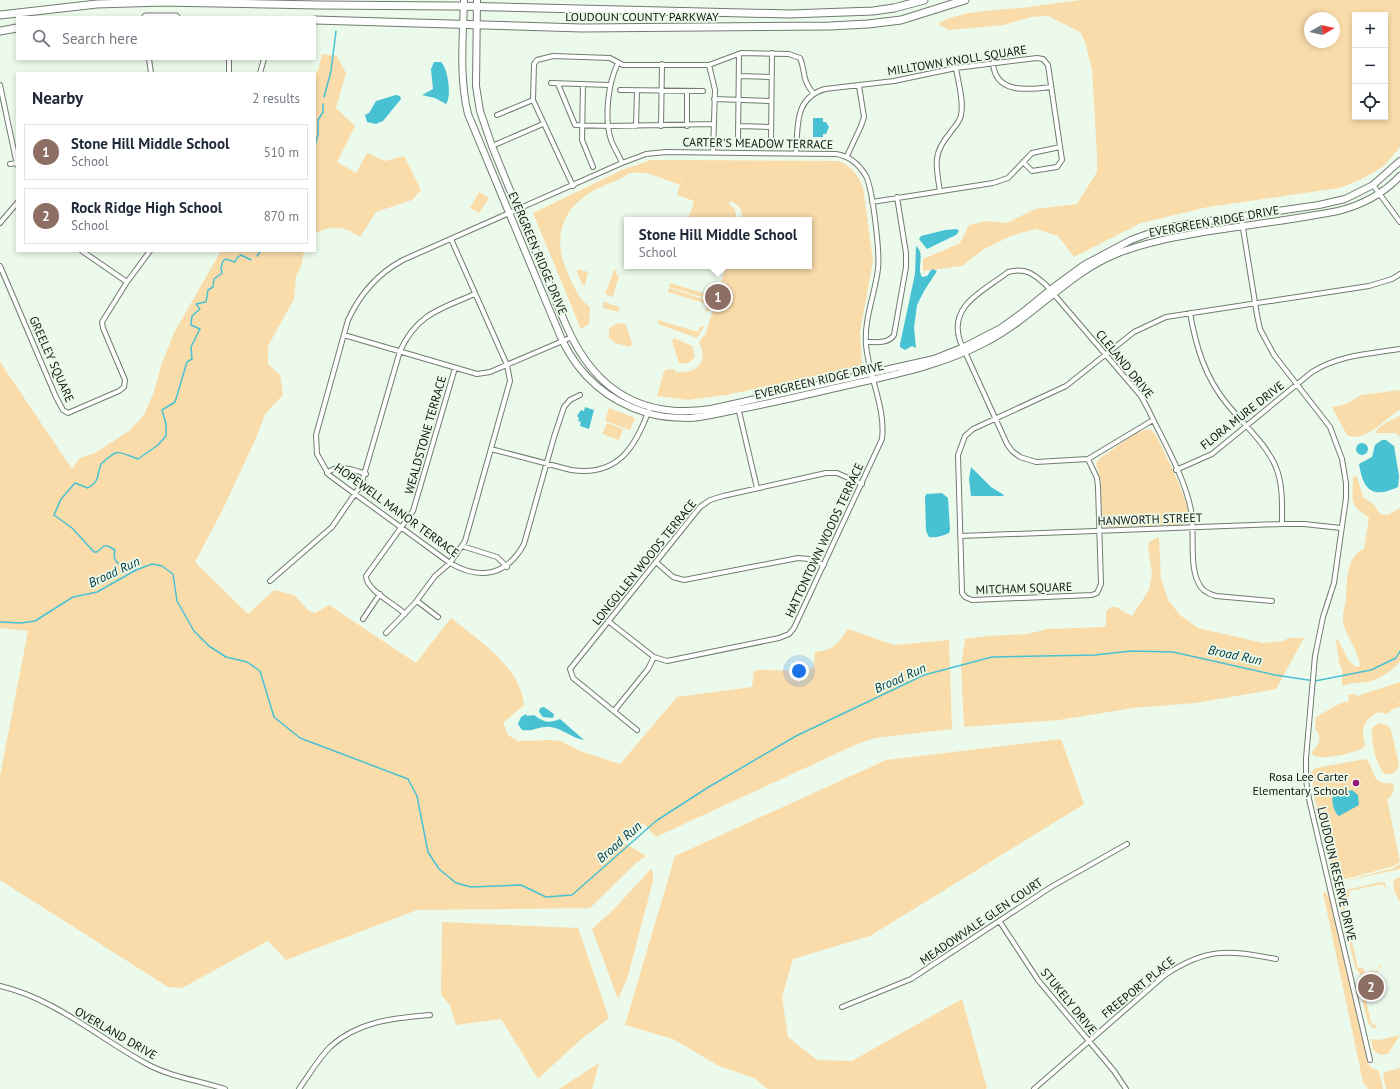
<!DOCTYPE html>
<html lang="en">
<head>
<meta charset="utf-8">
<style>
  body { margin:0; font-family:"PT Sans",sans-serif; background:#f2f2f3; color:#1f2937 }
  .controls { position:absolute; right:12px; top:12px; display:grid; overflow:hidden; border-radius:0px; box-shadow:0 2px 6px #0003 }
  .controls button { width:36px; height:36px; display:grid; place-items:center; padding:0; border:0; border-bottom:1px solid #e0e1e3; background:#fff; color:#1f2937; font:20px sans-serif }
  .compass { position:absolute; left:1304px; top:12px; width:36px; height:36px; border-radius:50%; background:#fff; box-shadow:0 2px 6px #0003; rotate:81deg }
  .you { position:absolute; left:799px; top:671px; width:14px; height:14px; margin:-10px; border:3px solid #fff; border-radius:50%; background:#1a73e8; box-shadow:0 0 0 6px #1a73e833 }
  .badge { display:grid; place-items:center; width:26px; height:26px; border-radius:50%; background:#b45309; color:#fff; font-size:13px; font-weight:700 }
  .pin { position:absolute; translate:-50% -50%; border:2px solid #fff; box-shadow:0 1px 4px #0006 }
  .popup { position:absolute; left:624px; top:217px; width:188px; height:52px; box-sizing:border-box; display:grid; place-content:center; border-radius:0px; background:#fff; filter:drop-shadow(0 1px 3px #0005); font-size:13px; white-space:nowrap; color:#747a83 }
  .popup b { font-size:15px; color:#1f2937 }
  .popup::after { content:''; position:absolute; left:50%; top:100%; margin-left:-8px; border:8px solid transparent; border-top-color:#fff }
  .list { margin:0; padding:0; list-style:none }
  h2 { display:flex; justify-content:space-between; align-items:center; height:52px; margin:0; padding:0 16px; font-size:17px }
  h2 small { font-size:13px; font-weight:400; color:#747a83 }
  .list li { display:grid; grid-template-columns:26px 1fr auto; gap:12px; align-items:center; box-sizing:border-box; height:56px; margin:0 8px 8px; padding:0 8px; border:1px solid #e0e1e3; border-radius:0px }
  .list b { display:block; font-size:15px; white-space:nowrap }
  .list p { margin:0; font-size:13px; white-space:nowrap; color:#747a83 }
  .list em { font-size:13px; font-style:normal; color:#747a83 }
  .icon { flex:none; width:22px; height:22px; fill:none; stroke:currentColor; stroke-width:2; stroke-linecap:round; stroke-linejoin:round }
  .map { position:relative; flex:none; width:1400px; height:1089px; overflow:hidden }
  .search { position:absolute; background:#fff; box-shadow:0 2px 6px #0003; left:16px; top:16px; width:300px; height:44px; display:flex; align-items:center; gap:10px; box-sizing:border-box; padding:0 14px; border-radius:0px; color:#747a83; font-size:15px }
  .panel { position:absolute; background:#fff; box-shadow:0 2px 6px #0003; left:16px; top:72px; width:300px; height:180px; border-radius:0px }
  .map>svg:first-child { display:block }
  .green { fill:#fadcaa; fill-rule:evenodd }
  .water { fill:#48c1d3 }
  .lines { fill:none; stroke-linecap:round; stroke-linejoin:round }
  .stream { stroke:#48c1d3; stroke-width:1.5 }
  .street-casing { stroke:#707c6f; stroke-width:6 }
  .secondary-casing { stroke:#707c6f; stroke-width:8 }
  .primary-casing { stroke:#707c6f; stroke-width:9 }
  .street { stroke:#fff; stroke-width:4 }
  .secondary { stroke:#fff; stroke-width:6 }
  .primary { stroke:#fff; stroke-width:7 }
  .poi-dot { fill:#941872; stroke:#ecfaeb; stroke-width:1.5 }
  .labels { text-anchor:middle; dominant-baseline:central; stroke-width:3.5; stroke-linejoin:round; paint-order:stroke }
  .street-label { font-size:12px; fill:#111510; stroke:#ecfaeb }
  .poi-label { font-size:12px; fill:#111510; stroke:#ecfaeb; text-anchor:end }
  .water-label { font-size:13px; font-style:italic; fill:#003940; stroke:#ecfaeb }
</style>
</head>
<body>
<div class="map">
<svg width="1400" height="1089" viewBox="0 0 1400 1089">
  <rect width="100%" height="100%" fill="#ecfaeb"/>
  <!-- green -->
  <path class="green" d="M1081 0H1400V147L1384 166 1360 180 1339 188 1208 207 1141 223 1074 257 1058 236 1036 229 1013 235 984 249 962 266 923 271V259L960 243 969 225 987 221 1007 223 1035 209 1077 204 1097 172V153L1092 70 1085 41 1080 32 1048 16 1031 17 1004 25 949 30 938 24C959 10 1004 10 1029 7 1046 5 1064 2 1081 0ZM1355 15H1385V117H1355ZM1310 18H1334V42H1310Z
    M322 54 337 56 346 73 336 108 355 126 337 162 356 173 367 153 385 161 404 156 421 190 412 200 376 212 360 237C344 226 333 225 315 233L314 73 318 71Z
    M651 160 839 161C852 167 857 174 863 187L873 261 860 332 862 366 726 395 688 400 657 396 664 371 668 369 675 370V372C696 374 709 364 699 342L706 333 726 266H809V220H741C744 210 739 205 730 201L729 205C736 207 737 213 735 220H700L689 217 694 201 677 195 682 178 679 185C666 180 647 170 632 173 625 174 622 179 616 181 584 192 555 212 561 252 563 265 574 288 581 299 584 303 588 304 590 308L589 324 581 329 533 213 622 170Z
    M479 192 489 198 479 213 470 208Z
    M221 251H304L301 266 296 276 294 299 268 346V364L280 375 283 395 265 414 256 438 222 511 195 562 248 614 274 590 294 595 309 611 315 613 329 605 416 663 451 618C479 641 520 666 524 705L503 723 508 735 518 741 551 740 561 741 580 751 620 764 677 697 752 687 754 671 759 670 805 671 814 667 815 652C835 650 836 645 848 629L894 645 949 640 952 729 875 738 855 745 656 837 643 823 623 842 646 856 637 862 590 908 417 910 286 960 268 941 182 988 168 987 0 880V776L28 631 0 628V362L72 469 80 458 95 453 129 431 144 415 154 392 161 366 174 333Z
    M578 269 588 272 585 285 582 284 577 272Z
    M614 270 617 271 616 275H619L613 297 605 294Z
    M670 283 709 295 712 288 716 289 712 300 669 287Z
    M669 288 712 302 709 311H705L707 304 668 292Z
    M605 302 619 307V312L603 308V303Z
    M658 320 698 332 700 326 704 327 697 338 658 324Z
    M617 323 624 324 626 325 632 343 630 347 615 343 609 338V329Z
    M674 338 692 346 695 356C691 363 686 365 679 363L672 341Z
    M1400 390V410C1385 418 1365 444 1347 435L1332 407 1346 404 1361 395Z
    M609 408 635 418 630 430 605 421Z
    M1400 416V437L1396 433H1375C1379 425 1391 420 1400 416Z
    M607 423 623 429 619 440 602 434Z
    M1150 429 1156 435C1163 451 1191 502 1188 518 1188 522 1185 523 1182 525L1108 527 1105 526 1102 519 1101 482 1096 463 1100 458C1114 450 1135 430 1150 429Z
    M1357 476 1363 497 1374 505 1380 514 1388 515 1400 508V662C1390 672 1380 679 1367 682 1359 683 1352 682 1344 686L1342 685V669L1339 663 1336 640H1338L1349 661 1356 667 1360 666C1359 650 1343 632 1343 620 1342 613 1346 605 1346 598 1347 583 1346 555 1364 549L1369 518C1348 503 1353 502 1353 477Z
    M1159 537 1161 578 1168 600 1180 615 1198 628 1263 643 1283 641 1289 638H1304L1276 689 1196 703 1133 708 1059 720 964 727 961 666 965 639 988 636 1028 634 1047 629 1104 627 1106 624V611L1111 607H1116L1132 616 1149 590 1152 574 1148 547 1149 542Z
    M1400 682V703L1396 704H1400V707L1393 709 1387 714 1378 712C1362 722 1361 727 1365 745L1363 748C1354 753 1321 761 1313 755L1312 752C1319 744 1323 738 1315 729L1316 717 1339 704 1349 701 1348 695 1354 694 1357 696Z
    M1379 723 1387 725 1391 730 1399 765 1397 770 1392 774H1385C1377 769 1369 735 1373 727Z
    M1061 739 1084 804 870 936 793 959 782 997 788 1037 817 1060 852 1061 962 999 987 1088 985 1089H768L754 1078 719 1066 673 1039 625 1025 675 856 886 760Z
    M1365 759C1376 765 1368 786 1393 783L1394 789 1390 798 1387 799 1400 862 1394 866 1338 881 1334 877 1314 796 1311 772 1316 768Z
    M1400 864V869L1337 883 1394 868Z
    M651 869 653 872V881L627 979 618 999 592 929 613 910Z
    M1400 877V902C1396 895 1391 886 1395 879Z
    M1381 882 1385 883 1386 887H1384L1383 884 1349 891V896L1347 901 1343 902 1358 968H1363L1365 973 1379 970V965L1381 966 1378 972 1361 975 1355 967 1338 896 1342 891Z
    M1328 892 1326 895 1329 897 1368 1063 1370 1067 1379 1071 1383 1089H1368L1363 1082 1323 893Z
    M442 922 578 928 609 1018 580 1040 538 1079 501 1019 456 1025 450 1005 441 995Z
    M1380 978 1385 983H1382L1381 980 1367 983 1368 988 1363 989 1372 1025H1376V1028H1373L1368 1023 1360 991 1361 984Z
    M1400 1035 1388 1054 1381 1055 1373 1050 1371 1039 1379 1040Z
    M599 1063 592 1089H559Z
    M1400 1068V1089H1386L1383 1076 1385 1072Z"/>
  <!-- water -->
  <path class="water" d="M434 62H441C448 68 452 97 446 104L435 98 422 95 433 89 431 69Z
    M396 95 400 96 401 99 383 121 376 124 367 122 365 115 369 113 376 101Z
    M813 118H823V122H826L829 127 826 134H823V137H813Z
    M945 230 957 229 959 231 956 235 927 249 919 239 921 236Z
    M916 246C926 254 916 267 922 277L927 276 932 269 937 271 924 291 917 305 914 328 916 348 912 346 905 350 900 347V344L915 274Z
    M585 407 594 410 589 429 580 426 581 422 578 421 579 418 577 416 581 410 584 411Z
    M1382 440H1386L1394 446 1399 476 1398 487C1371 500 1363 488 1359 464L1372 457 1375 445Z
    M1356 449a6 6 0 1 1 12 0a6 6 0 1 1-12 0Z
    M971 467 991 487 1004 495 1003 496H971L969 479Z
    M942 493 948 498 950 530 949 533C943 536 935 538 929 537L926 531 925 496 927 494Z
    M544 707 554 714 553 718 543 717 539 712 540 708Z
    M526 714 527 716 534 715C544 722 548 724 560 719L584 740C572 738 563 729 551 727 541 725 533 732 522 730L518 724 521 717Z
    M1352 790 1358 795 1359 805 1339 816C1334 813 1331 801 1333 795Z"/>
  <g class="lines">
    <!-- stream -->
    <path class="stream" d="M324 97 331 71 336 31
      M315 146 318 134V120L323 112V104
      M257 256 261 251
      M135 571C125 564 111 567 115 550L108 546H104L97 552H94L72 528 54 515 61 499 75 483 88 488C101 479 96 477 101 464 119 448 116 451 138 459L158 445 166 436V424L162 410 175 402 187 362 192 359 191 347 200 329 191 325 192 316 200 309 196 304 206 302 208 290 213 287 214 279 222 273 221 268 223 261 226 259 235 262 237 258 241 255 251 260
      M0 622 21 623 35 621 73 597 97 592 136 570 152 564 162 566 173 574 177 601 194 631 209 646 226 657 247 662 260 671 274 717 300 738 408 779 417 796 428 852 439 869 456 883 471 887 521 885 546 897 572 895 656 821 707 788 796 736 924 675 992 657 1095 655 1131 651 1173 652 1275 675 1315 681 1371 670 1396 658 1400 651"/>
    <!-- street casing -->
    <g class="street-casing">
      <path id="street" d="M149 59 151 73
        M618 63C608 83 604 118 611 140 614 148 619 155 622 163
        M993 63C995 94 1028 90 1051 87
        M709 65 715 90 713 152
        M229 73V59
        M260 73 264 59
        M739 76 771 77
        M551 83 609 85
        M558 84 575 125 609 126 713 124
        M583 84 582 140 593 167
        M0 85 17 165
        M620 90 703 91
        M714 99 771 101
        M497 115 533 100
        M636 126 637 91
        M661 126 662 64
        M687 126V91
        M738 126 771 127
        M738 140 739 54
        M771 142 772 53
        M492 146 543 124
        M796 153C798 126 794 98 825 89L894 81 956 68 1037 58 1043 59 1048 65 1062 160 1057 167 1032 171 1023 162
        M847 156 861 126 864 117 859 86
        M10 164 17 163
        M1373 185 1400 222
        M573 186 533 100 534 64 537 60 553 56 610 58 623 65H709L741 53 789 54 800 58C806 72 801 78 813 93
        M940 191C936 166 932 154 950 133 954 127 960 122 961 115 964 100 958 82 956 68
        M872 202 993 183 1008 178 1032 153 1060 147
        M1241 216 1257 315 1260 329 1274 355 1330 427 1342 459 1346 483V498L1334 583 1323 617 1315 656 1306 758V780L1309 799 1370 1060
        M0 223 17 203
        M82 251 127 282
        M0 266 56 397 63 410 68 413 119 391 124 387 125 380 103 328 102 322 127 282 150 251
        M1190 313C1196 347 1205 377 1227 404 1244 425 1268 445 1277 470 1283 487 1282 506 1282 524
        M344 335 477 374 490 372 572 337
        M866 342C876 342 888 344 894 335L906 267V253L897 197
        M580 395 570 400 564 407 554 437 524 544C507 575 481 581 450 563L329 475 317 454 316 435 348 320C360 294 377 274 403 260L622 163 646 154 666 152 836 154C850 156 859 164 866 176 873 190 880 254 878 269 875 294 864 319 866 344 868 375 886 407 882 439L794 628 789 634 779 638 667 661 654 657 608 621
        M737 403 757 488
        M1153 420 1088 459 1036 462 1020 457 1012 451 1007 444 960 341C948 305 984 291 1008 272 1025 267 1034 274 1046 285L1141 396 1148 409C1163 441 1184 475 1191 510 1195 531 1189 564 1198 582 1201 590 1208 594 1216 596L1272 601
        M491 449 571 470C618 477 636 447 650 407
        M1088 459 1097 478 1098 487 1101 584 1097 593 1092 595 972 600 965 597 962 593 958 455 965 436 973 429 1066 386 1134 332 1166 317 1369 286 1392 279 1400 274
        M1176 470 1212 454 1312 372C1339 355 1369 354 1400 349
        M327 473C339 463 353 470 366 474
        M960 536 1282 524H1304L1341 528
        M462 546 497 557 507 567
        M656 562 673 577 684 580 798 558 809 559 824 565
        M270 581 332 527 361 485 400 351C417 314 440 309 475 294
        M417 601 438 617
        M405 614C395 604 366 590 366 576L413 511 455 368
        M363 619 380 594
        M386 633 415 603 435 576 450 563 465 541 510 381 507 365 451 239
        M614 711 648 669 654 657
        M637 730 573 678 570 669 700 507 710 500 723 496 826 473H837L862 484
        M1000 922 1038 980 1114 1071 1126 1089
        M0 986C53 998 98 1037 145 1063 170 1077 198 1080 225 1089
        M842 1007 911 979 1051 887 1127 844
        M299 1089C309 1075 318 1059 330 1047 358 1021 394 1018 430 1015
        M1034 1089 1165 975C1207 947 1229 950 1276 959"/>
    </g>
    <!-- secondary casing -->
    <g class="secondary-casing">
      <path id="secondary" d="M464 0C463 38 459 77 468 114L562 340C580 377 608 401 647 413 660 417 675 418 689 418 705 417 720 413 735 410 766 404 797 397 827 390 881 377 937 368 986 342 1033 318 1067 274 1116 254 1148 241 1182 236 1216 230 1256 224 1297 219 1338 211 1362 205 1383 194 1400 176
        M477 0 476 86 480 111 492 146C509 188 526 229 544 270 556 299 566 332 584 358 615 403 659 417 711 409L934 359 964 347 1001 328 1023 312 1050 290 1084 265 1131 240 1158 230 1181 225 1319 205 1345 199 1373 185 1400 161"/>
    </g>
    <!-- primary casing -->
    <g class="primary-casing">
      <path id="primary" d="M0 15 97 4 163 2 319 5 454 6 790 14 873 11 894 8 924 0
        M146 17H176
        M315 20 582 28 830 26 868 24 901 20 965 0
        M0 31 17 28"/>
    </g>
    <!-- street -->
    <use href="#street" class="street"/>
    <!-- secondary -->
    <use href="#secondary" class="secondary"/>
    <!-- primary -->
    <use href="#primary" class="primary"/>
  </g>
  <!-- markers -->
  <circle class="poi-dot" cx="1356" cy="783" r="4"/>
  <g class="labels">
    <!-- street labels -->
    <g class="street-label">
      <text x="642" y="16">LOUDOUN COUNTY PARKWAY</text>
      <text transform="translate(957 60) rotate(-9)">MILLTOWN KNOLL SQUARE</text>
      <text transform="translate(758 143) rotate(1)">CARTER'S MEADOW TERRACE</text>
      <text transform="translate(1214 221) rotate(-10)">EVERGREEN RIDGE DRIVE</text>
      <text transform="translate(538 253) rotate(67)">EVERGREEN RIDGE DRIVE</text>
      <text transform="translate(52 359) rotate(66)">GREELEY SQUARE</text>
      <text transform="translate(1125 364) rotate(51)">CLELAND DRIVE</text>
      <text transform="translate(819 380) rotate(-13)">EVERGREEN RIDGE DRIVE</text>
      <text transform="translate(1242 415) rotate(-38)">FLORA MURE DRIVE</text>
      <text transform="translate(425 435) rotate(-74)">WEALDSTONE TERRACE</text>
      <text transform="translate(397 510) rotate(36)">HOPEWELL MANOR TERRACE</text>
      <text transform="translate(1150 519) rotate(-2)">HANWORTH STREET</text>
      <text transform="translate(824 540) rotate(-65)">HATTONTOWN WOODS TERRACE</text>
      <text transform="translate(644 562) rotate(-51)">LONGOLLEN WOODS TERRACE</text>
      <text transform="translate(1024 588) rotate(-2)">MITCHAM SQUARE</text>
      <text transform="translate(1337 874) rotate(77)">LOUDOUN RESERVE DRIVE</text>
      <text transform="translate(981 921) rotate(-34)">MEADOWVALE GLEN COURT</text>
      <text transform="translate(1138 987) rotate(-39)">FREEPORT PLACE</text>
      <text transform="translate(1069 1001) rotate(51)">STUKELY DRIVE</text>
      <text transform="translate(116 1033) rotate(30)">OVERLAND DRIVE</text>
    </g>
    <!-- poi labels -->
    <g class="poi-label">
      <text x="1348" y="776">Rosa Lee Carter<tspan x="1348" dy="14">Elementary School</tspan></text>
    </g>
    <!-- water labels -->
    <g class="water-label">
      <text transform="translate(114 572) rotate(-25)">Broad Run</text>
      <text transform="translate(1235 655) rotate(12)">Broad Run</text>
      <text transform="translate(900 678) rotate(-24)">Broad Run</text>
      <text transform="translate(619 842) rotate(-41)">Broad Run</text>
    </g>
  </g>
</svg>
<div class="controls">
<button>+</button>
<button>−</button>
<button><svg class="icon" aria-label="locate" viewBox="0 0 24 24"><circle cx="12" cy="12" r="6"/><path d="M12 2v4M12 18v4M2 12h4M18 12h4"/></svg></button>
</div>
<svg class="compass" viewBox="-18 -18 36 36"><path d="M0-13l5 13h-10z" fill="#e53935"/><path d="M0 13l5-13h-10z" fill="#747a83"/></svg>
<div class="you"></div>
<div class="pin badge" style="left:718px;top:297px;background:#8d6e63">1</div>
<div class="popup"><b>Stone Hill Middle School</b>School</div>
<div class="pin badge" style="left:1371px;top:987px;background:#8d6e63">2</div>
<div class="search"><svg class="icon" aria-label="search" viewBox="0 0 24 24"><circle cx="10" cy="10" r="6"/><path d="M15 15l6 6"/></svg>Search here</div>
<section class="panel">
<h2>Nearby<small>2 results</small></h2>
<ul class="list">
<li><span class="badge" style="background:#8d6e63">1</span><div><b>Stone Hill Middle School</b><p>School</p></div><em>510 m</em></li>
<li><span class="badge" style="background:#8d6e63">2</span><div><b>Rock Ridge High School</b><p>School</p></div><em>870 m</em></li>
</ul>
</section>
</div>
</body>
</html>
